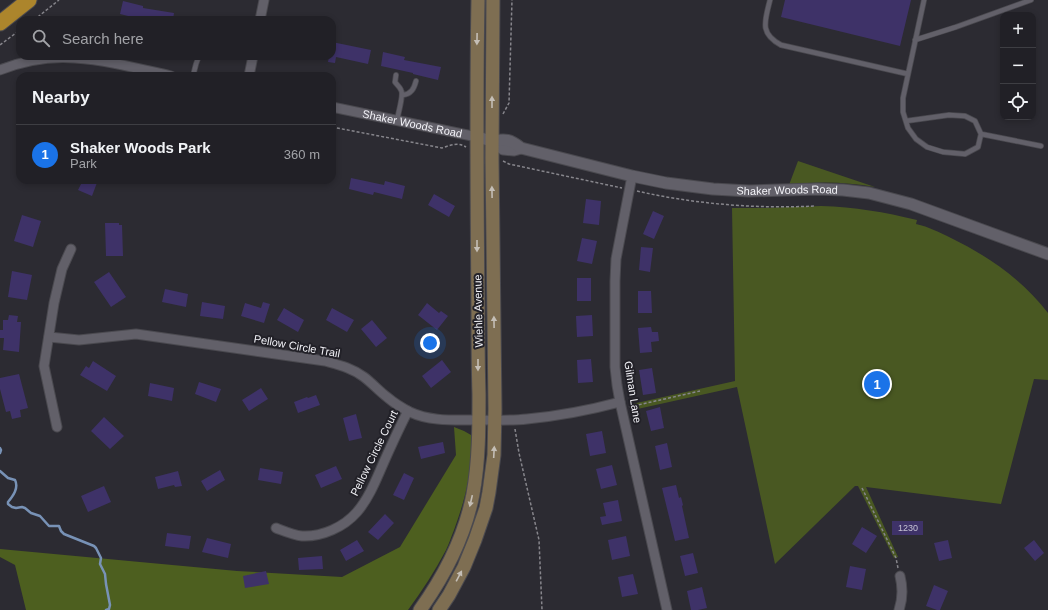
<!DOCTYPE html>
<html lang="en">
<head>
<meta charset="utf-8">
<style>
  body { margin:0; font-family:Arial,sans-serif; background:#29282e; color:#f1f3f6 }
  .controls { position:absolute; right:12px; top:12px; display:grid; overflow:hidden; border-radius:8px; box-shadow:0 2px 6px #0003 }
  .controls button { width:36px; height:36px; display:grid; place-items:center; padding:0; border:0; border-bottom:1px solid #3e3e43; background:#212026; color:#f1f3f6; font:20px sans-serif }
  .you { position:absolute; left:430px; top:343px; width:14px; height:14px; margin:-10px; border:3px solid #fff; border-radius:50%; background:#1a73e8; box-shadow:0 0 0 6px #1a73e833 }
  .badge { display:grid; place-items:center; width:26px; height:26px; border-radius:50%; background:#1a73e8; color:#fff; font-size:13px; font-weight:700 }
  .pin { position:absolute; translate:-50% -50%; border:2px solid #fff; box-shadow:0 1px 4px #0006 }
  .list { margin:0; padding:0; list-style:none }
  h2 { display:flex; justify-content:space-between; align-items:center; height:52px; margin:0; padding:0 16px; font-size:17px }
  h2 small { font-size:13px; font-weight:400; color:#a2a3a7 }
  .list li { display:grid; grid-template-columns:26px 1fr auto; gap:12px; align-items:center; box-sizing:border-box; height:60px; padding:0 16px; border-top:1px solid #3e3e43 }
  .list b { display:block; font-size:15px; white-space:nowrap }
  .list p { margin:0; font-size:13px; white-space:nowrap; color:#a2a3a7 }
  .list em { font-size:13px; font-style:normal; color:#a2a3a7 }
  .icon { flex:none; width:22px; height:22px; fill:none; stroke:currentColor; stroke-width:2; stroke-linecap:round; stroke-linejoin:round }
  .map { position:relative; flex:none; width:1048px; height:610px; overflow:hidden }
  .search { position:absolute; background:#212026; box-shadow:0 2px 6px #0003; left:16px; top:16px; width:320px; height:44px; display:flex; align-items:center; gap:10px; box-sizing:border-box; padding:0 14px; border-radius:12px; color:#a2a3a7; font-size:15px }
  .panel { position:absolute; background:#212026; box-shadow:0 2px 6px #0003; left:16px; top:72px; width:320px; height:112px; border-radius:12px }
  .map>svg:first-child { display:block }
  .green { fill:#495822 }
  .forest { fill:#4d5f1f }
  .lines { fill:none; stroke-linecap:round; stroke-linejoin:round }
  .stream { stroke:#7892b6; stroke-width:2.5 }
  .building { fill:#3e3268 }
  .service-casing { stroke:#4a494f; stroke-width:6 }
  .minor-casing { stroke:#4a494f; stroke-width:11 }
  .tertiary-casing { stroke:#4a494f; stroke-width:13 }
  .secondary-casing { stroke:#4a494f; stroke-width:15 }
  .trunk-casing { stroke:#4a494f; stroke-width:17 }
  .path { stroke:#87868c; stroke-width:1.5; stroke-dasharray:3 2; stroke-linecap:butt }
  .service { stroke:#626069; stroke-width:4.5 }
  .minor { stroke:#626069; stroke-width:9 }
  .tertiary { stroke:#626069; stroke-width:11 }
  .secondary { stroke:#7e6e52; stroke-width:13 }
  .trunk { stroke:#ac852c; stroke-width:15 }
  .oneway { fill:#c4beb6 }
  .labels { text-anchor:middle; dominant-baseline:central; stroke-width:4; stroke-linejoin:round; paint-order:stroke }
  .number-label { font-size:9px; fill:#c6c3d4 }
  .street-label { font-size:11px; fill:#f3f3f8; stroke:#222128 }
</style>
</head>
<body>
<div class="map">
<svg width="1048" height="610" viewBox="0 0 1048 610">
  <rect width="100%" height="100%" fill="#2c2b32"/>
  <!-- green -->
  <path class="green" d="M798 161 875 187C846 182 818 181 789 185Z
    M821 206C855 207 884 212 917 220L916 224C929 227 939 232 951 238 988 256 1023 280 1048 313V380L1034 379 1001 504 866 487 898 557 894 558 858 486H855L775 564 737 387 633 410 632 404 735 381 732 208H766Z"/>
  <!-- forest -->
  <path class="forest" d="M454 427 464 431 471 435C474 467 465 500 454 530 451 537 449 544 446 550 435 571 422 591 408 610H26L15 565 0 557V549L237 571 342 577 400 547 456 455Z"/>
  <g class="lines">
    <!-- stream -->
    <path class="stream" d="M0 448 1 450 0 453
      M0 471 8 478 15 480C19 488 13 496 8 502V504L12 507 16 508 22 507 25 508 31 513 40 516 49 526H59L61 531 64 534 94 546 96 548 101 558 100 564 105 574 106 584 110 605 109 609 106 610"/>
  </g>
  <!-- building -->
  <path class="building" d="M785 0H911L900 46 781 17Z
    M123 1 143 6V8L174 13 173 20H144L120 14Z
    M332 42 371 50 368 64 336 57 335 63 328 62 329 56H332Z
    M383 52 405 57 404 60 441 67 438 80 413 74V73L381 66Z
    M351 178 384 185 385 181 405 186 402 199 374 192 373 195 349 189Z
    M83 180H98L92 196 78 190Z
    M434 194 455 206 449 217 428 205Z
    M586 199 601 201 599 225 583 223Z
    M653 211 664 216 654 239 643 234Z
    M22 215 41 221 33 247 14 241Z
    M105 223H119V225H122L123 256H106Z
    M582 238 597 241 592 264 577 261Z
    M641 247 653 248 650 272 639 270Z
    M12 271 32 275 27 300 8 297Z
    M109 272 126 297 111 307 94 282Z
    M577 278H591V301H577Z
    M165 289 188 294 186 307 162 302Z
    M638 291H651L652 313H638Z
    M202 302 225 306 223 319 200 316Z
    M263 302 270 304 264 323 241 316 245 303 261 308Z
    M427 303 439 313 441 311 448 316 437 330 418 315Z
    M284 308 304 320 298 332 277 320Z
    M332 308 354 320 347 332 326 320Z
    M9 315 18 316 17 322H21L19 352 3 350 4 338H0V330H3V320H8Z
    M592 315 593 336 577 337 576 316Z
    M372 320 387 338 376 347 361 329Z
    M651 327 652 332H658L659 341 651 342 652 352 640 353 638 328Z
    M591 359 593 382 578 383 577 360Z
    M442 360 451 372 431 388 422 376Z
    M93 361 116 376 107 391 80 375 86 366 89 368Z
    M652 368 656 393 643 395 639 370Z
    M19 374 28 408 20 410 21 417 12 419 10 411 6 412 0 389V378Z
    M199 382 221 389 216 402 195 394Z
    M150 383 174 388 172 401 148 396Z
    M261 388 268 399 249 411 242 400Z
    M316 395 320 405 298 413 294 402 307 397 308 398Z
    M660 407 664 428 651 431 646 411Z
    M356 414 362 438 349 441 343 418Z
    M104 417 124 436 110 449 91 431Z
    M602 431 606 453 590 456 586 434Z
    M443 442 445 453 421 459 418 447Z
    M667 443 672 467 660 470 655 446Z
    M612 465 617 485 601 489 596 469Z
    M336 466 342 479 321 488 315 475Z
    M260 468 283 472 281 484 258 480Z
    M220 470 225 480 207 491 201 481Z
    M178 471 182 486 175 487 174 485 158 489 155 477Z
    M404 473 414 478 404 500 393 495Z
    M676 485 679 498 681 497 683 505 682 506 689 538 675 541 662 488Z
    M104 486 111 502 88 512 81 496Z
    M618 500 622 521 602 525 600 517 606 516 603 503Z
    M385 514 394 523 378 540 368 532Z
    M892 521H923V535H892Z
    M862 527 877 536 866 553 852 544Z
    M167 533 191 536 189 549 165 546Z
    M626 536 630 556 612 560 608 540Z
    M207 538 231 544 228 558 202 552Z
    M357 540 364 551 346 561 340 550Z
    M948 540 952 558 939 561 934 543Z
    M1034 540 1044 553 1035 561 1024 548Z
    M693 553 698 573 685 576 680 556Z
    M322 556 323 569 299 570 298 558Z
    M850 566 866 569 862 590 846 587Z
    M266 571 269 584 245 588 243 576Z
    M633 574 638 594 622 597 618 577Z
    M934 585 948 591 940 610H937L926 606Z
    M702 587 707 608 698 610H691L687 591Z"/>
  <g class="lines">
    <!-- service casing -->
    <g class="service-casing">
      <path id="service" d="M770 0C765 21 759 33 781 45L908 74
        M915 40 956 27 1031 0
        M396 75 395 82C397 85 400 87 401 90 404 94 398 114 397 120
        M193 76 196 64 199 56
        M403 95C411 94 414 89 416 81
        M906 121 949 115 965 116 975 121 981 134 978 147 965 154 943 152 927 147 916 139 908 128 903 112V98L924 0
        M981 134 1041 146"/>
    </g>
    <!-- minor casing -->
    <g class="minor-casing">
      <g id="minor">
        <path d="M260 20 264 0"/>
        <path d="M0 70C23 61 50 56 75 58 107 60 140 69 171 76"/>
        <path d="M249 76 253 56"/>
        <path id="s1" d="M332 107 477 137"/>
        <path d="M632 176 616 259 615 281V367L617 385 620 402 667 610"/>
        <path d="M49 337 79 340 136 334 325 361C339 365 352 368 364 377 372 383 379 391 387 397 394 403 402 408 410 412 429 421 451 420 473 420 491 420 509 421 527 419 559 416 590 410 620 402"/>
        <path d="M57 427 44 366 54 303 62 269 71 249"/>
        <path d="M276 528C284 531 293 535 302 536 322 537 344 527 357 512 369 498 376 480 383 464 391 446 399 428 408 411"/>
        <path d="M899 610C903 598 903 588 900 576"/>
      </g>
    </g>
    <!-- tertiary casing -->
    <g class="tertiary-casing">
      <g id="tertiary">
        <path d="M477 137 492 141 503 149 514 150 521 148"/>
        <path id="s2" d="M492 141C506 139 510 139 521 148L632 176 666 183 713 189 749 191 818 189 843 190 869 193 911 204 1048 254"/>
      </g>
    </g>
    <!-- secondary casing -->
    <g class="secondary-casing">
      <path id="secondary" d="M420 610C445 575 465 536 473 494 479 461 479 428 479 394 478 365 478 336 478 307 477 204 476 102 478 0
        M439 610 449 595 464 567 475 540 486 508 489 492 494 455 495 409 492 158 493 0"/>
    </g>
    <!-- trunk casing -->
    <g class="trunk-casing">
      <path id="trunk" d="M0 23 29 0"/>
    </g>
    <!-- path -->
    <path class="path" d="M34 20 59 0
      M0 45 20 30
      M503 114 509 103 512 0
      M332 127 442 148C451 145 458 142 466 147
      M503 161 509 164 622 188
      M637 191C694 204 757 209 815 206
      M629 407 700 391
      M515 429 519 453 539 540 542 610
      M862 488 896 558 898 568"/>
    <!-- service -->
    <use href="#service" class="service"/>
    <!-- minor -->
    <use href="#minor" class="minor"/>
    <!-- tertiary -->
    <use href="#tertiary" class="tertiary"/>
    <!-- secondary -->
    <use href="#secondary" class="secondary"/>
    <!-- trunk -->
    <use href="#trunk" class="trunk"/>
  </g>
  <!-- one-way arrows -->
  <defs><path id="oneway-solid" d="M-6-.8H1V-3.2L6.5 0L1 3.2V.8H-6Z"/></defs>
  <g class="oneway">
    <use href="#oneway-solid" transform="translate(477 39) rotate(91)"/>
    <use href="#oneway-solid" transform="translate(492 102) rotate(-90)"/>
    <use href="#oneway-solid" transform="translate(492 192) rotate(-91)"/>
    <use href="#oneway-solid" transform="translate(477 246) rotate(90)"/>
    <use href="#oneway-solid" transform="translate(494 322) rotate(-91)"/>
    <use href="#oneway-solid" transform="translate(478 365) rotate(90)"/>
    <use href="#oneway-solid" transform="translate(494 452) rotate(-87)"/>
    <use href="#oneway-solid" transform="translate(471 501) rotate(103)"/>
    <use href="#oneway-solid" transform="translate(459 576) rotate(-62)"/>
  </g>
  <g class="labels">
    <!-- number labels -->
    <g class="number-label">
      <text x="908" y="528">1230</text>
    </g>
    <!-- street labels -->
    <g class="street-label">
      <text stroke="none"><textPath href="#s1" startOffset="82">Shaker Woods Road</textPath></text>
      <text stroke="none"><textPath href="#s2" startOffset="302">Shaker Woods Road</textPath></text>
      <text transform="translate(478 311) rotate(-91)">Wiehle Avenue</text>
      <text transform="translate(297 346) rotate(10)">Pellow Circle Trail</text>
      <text transform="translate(633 392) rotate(81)">Gilman Lane</text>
      <text transform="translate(374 453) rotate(-64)">Pellow Circle Court</text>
    </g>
  </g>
</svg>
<div class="controls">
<button>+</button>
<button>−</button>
<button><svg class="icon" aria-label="locate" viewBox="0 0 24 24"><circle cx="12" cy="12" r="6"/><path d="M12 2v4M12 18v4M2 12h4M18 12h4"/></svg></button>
</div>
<div class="you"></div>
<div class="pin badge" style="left:877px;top:384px">1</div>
<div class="search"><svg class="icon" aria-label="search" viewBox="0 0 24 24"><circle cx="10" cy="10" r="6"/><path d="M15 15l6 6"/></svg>Search here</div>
<section class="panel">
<h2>Nearby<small></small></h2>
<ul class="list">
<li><span class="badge">1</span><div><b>Shaker Woods Park</b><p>Park</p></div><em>360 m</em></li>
</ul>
</section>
</div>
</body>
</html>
